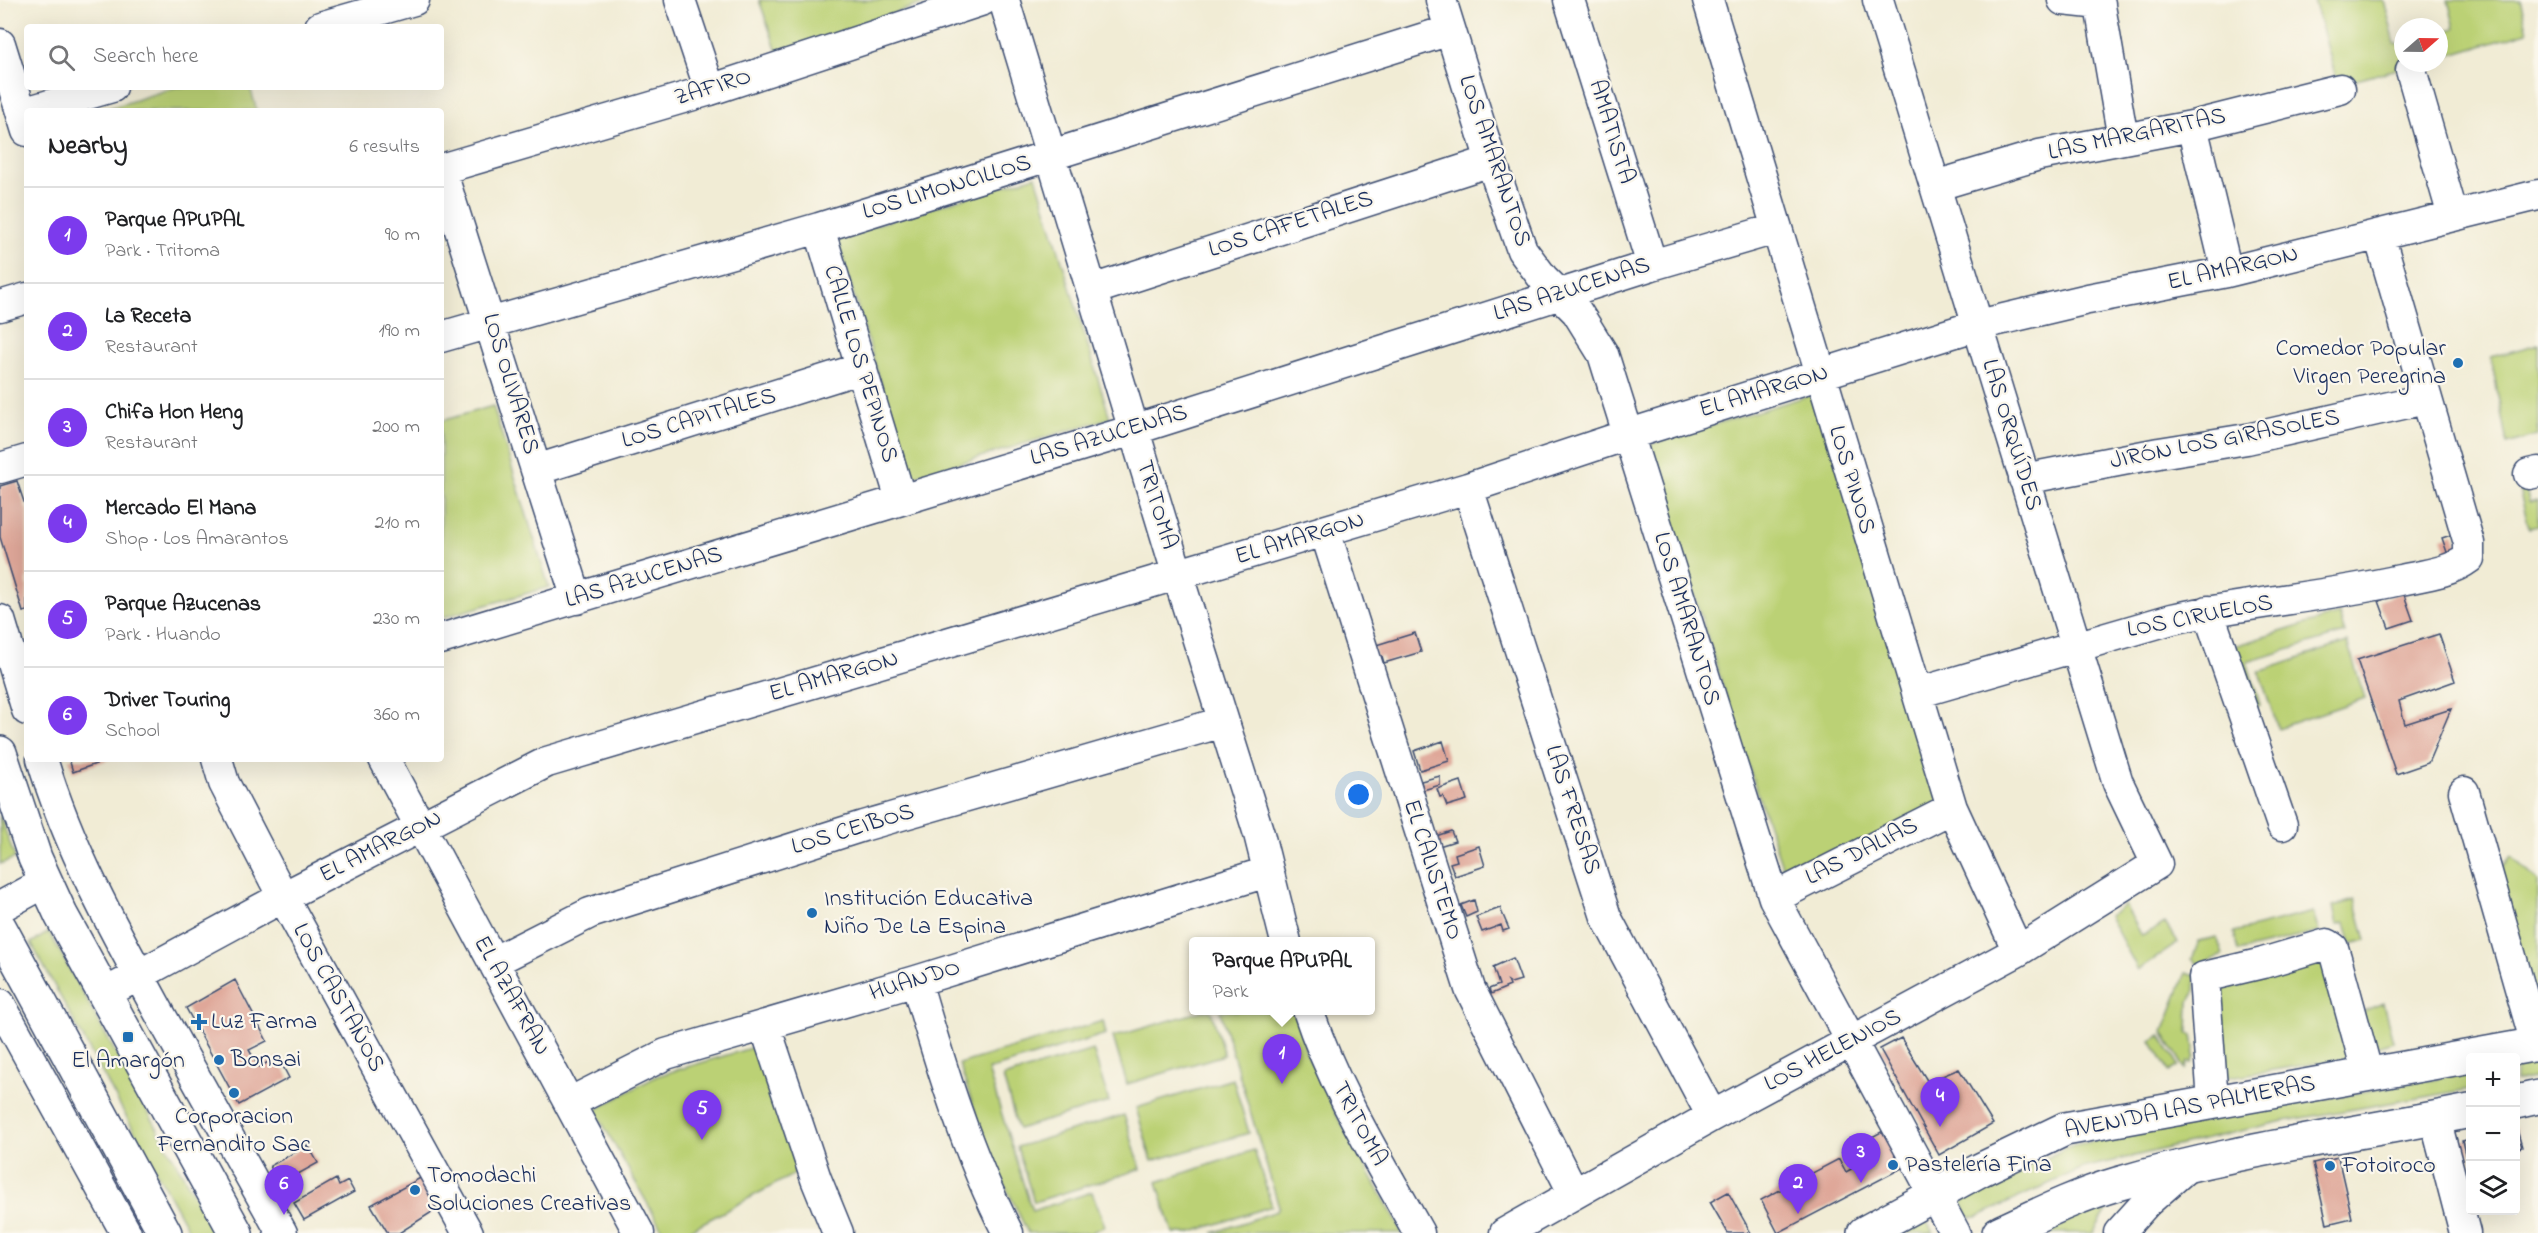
<!DOCTYPE html>
<html lang="en">
<head>
<meta charset="utf-8">
<style>
  body { margin:0; font-family:"Indie Flower",sans-serif; background:#f2f2f2; color:#202124 }
  .controls { position:absolute; right:18px; bottom:18px; display:grid; overflow:hidden; border-radius:6px; box-shadow:0 6px 24px #0002 }
  .controls button { width:54px; height:54px; display:grid; place-items:center; padding:0; border:0; border-bottom:2px solid #e0e0e0; background:#fff; color:#202124; font:30px sans-serif }
  .compass { position:absolute; left:2394px; top:18px; width:54px; height:54px; border-radius:50%; background:#fff; box-shadow:0 6px 24px #0002; rotate:70deg }
  .you { position:absolute; left:1359px; top:795px; width:21px; height:21px; margin:-15px; border:4px solid #fff; border-radius:50%; background:#1a73e8; box-shadow:0 0 0 9px #1a73e833 }
  .badge { display:grid; place-items:center; width:39px; height:39px; border-radius:50%; background:#7c3aed; color:#fff; font-size:20px; font-weight:700 }
  .pin { position:absolute; translate:-50% -50px; filter:drop-shadow(0 2px 3px #0008) }
  .pin::after { content:''; position:absolute; top:32px; width:21px; height:18px; background:inherit; clip-path:polygon(0 0,100% 0,50% 100%) }
  .popup { position:absolute; left:1189px; top:937px; width:186px; height:78px; box-sizing:border-box; display:grid; place-content:center; border-radius:6px; background:#fff; filter:drop-shadow(0 2px 4px #0005); font-size:20px; white-space:nowrap; color:#757577 }
  .popup b { font-size:22px; color:#202124 }
  .popup::after { content:''; position:absolute; left:50%; top:100%; margin-left:-12px; border:12px solid transparent; border-top-color:#fff }
  .list { margin:0; padding:0; list-style:none }
  h2 { display:flex; justify-content:space-between; align-items:center; height:78px; margin:0; padding:0 24px; font-size:26px }
  h2 small { font-size:20px; font-weight:400; color:#757577 }
  .list li { display:grid; grid-template-columns:39px 1fr auto; gap:18px; align-items:center; box-sizing:border-box; height:96px; padding:0 24px; border-top:2px solid #e0e0e0 }
  .list b { display:block; font-size:22px; white-space:nowrap }
  .list p { margin:0; font-size:20px; white-space:nowrap; color:#757577 }
  .list em { font-size:20px; font-style:normal; color:#757577 }
  .icon { flex:none; width:33px; height:33px; fill:none; stroke:currentColor; stroke-width:2; stroke-linecap:round; stroke-linejoin:round }
  .map { position:relative; flex:none; width:2538px; height:1233px; overflow:hidden }
  .search { position:absolute; background:#fff; box-shadow:0 6px 24px #0002; left:24px; top:24px; width:420px; height:66px; display:flex; align-items:center; gap:15px; box-sizing:border-box; padding:0 21px; border-radius:6px; color:#757577; font-size:22px }
  .panel { position:absolute; background:#fff; box-shadow:0 6px 24px #0002; left:24px; top:108px; width:420px; height:654px; border-radius:6px }
  .map>svg:first-child { display:block }
  .green { fill:#bbd175; stroke:#6b806a; stroke-width:1.5 }
  .building { fill:#dfa799 }
  .lines { fill:none; stroke-linecap:round; stroke-linejoin:round }
  .minor-casing { stroke:#3b4b70; stroke-width:33 }
  .major-casing { stroke:#3b4b70; stroke-width:36 }
  .minor { stroke:#fff; stroke-width:30 }
  .major { stroke:#fff; stroke-width:33 }
  .poi-dot { fill:#1f6fb2; stroke:#fbf7ec; stroke-width:2 }
  .labels { text-anchor:middle; dominant-baseline:central; stroke-width:4.5; stroke-linejoin:round; paint-order:stroke }
  .street-label { font-size:24px; fill:#1b2f5e; stroke:#fbf7ec }
  .poi-label { font-size:24px; fill:#1b2f5e; stroke:#fbf7ec; text-anchor:start }
</style>
</head>
<body>
<div class="map">
<svg width="2538" height="1233" viewBox="0 0 2538 1233">
  <rect width="100%" height="100%" fill="#fbf7ec"/>
  <filter id="ink" filterUnits="userSpaceOnUse"><feTurbulence type="fractalNoise" baseFrequency=".0167" numOctaves="2"/><feDisplacementMap in="SourceGraphic" scale="12" xChannelSelector="R" yChannelSelector="G"/><feConvolveMatrix kernelMatrix="1 2 1 2 8 2 1 2 1" color-interpolation-filters="sRGB"/></filter>
  <filter id="wash" filterUnits="userSpaceOnUse"><feTurbulence type="fractalNoise" baseFrequency=".008" numOctaves="4" result="noise"/><feDisplacementMap in="SourceGraphic" scale="24" xChannelSelector="R" yChannelSelector="G"/><feGaussianBlur stdDeviation="1.35" result="paint"/><feColorMatrix in="noise" values="0 0 0 0 0 0 0 0 0 0 0 0 0 0 0 0 0 1.4 0 .05"/><feComposite in="paint" operator="in"/></filter>
  <g filter="url(#wash)">
    <rect width="100%" height="100%" fill="#f1ecd5"/>
    <!-- green -->
    <path class="green" d="M759 0H933L778 54Z
      M2314 0H2384L2395 44 2403 43V63H2419L2338 85Z
      M2448 0H2520L2528 32 2441 58 2439 33 2455 28Z
      M176 87H250L257 111H101Z
      M1036 176 1110 418 910 478 836 237Z
      M2538 344V435L2507 444 2491 357Z
      M1820 392 1945 806 1789 887 1735 726 1648 445Z
      M493 406 549 587 441 618V421Z
      M2526 488 2529 502 2538 500V526L2529 528 2519 489Z
      M2339 614 2345 633 2247 662 2260 705 2253 707 2234 646Z
      M2347 642 2365 698 2278 728 2259 672Z
      M0 815 15 858 0 864Z
      M2511 856 2538 881V1019L2495 878Z
      M2355 900 2366 940 2351 944 2345 923 2337 925 2333 906Z
      M2125 905 2142 936 2165 923 2178 943 2138 970 2109 916Z
      M2313 912 2319 932 2238 951 2234 932Z
      M49 932 215 1233H190L31 943Z
      M2217 937 2223 955 2199 965 2192 959 2199 941Z
      M2327 944 2362 1056 2211 1080 2204 977Z
      M2186 973 2196 976 2195 991 2189 1001 2188 1033 2192 1035 2195 1056 2192 1063 2188 1062 2185 1069 2163 1032Z
      M2383 1003 2393 1041 2370 1048 2361 1012Z
      M1202 1011H1211L1224 1055 1127 1084 1113 1037Z
      M1220 1011H1295L1306 1052 1337 1116 1403 1233H1213L1277 1211 1279 1207Z
      M1103 1021 1106 1034 988 1070 1032 1211 1092 1192 1105 1226 1090 1233H1028L989 1152 959 1064Z
      M2161 1035 2179 1066 2169 1072 2151 1041Z
      M764 1044 802 1170 684 1233H664L595 1110 657 1076Z
      M1093 1050 1109 1102 1018 1129 1003 1077Z
      M2538 1061V1077L2516 1081V1065Z
      M2470 1072V1089L2279 1122 2083 1168 1977 1217H1968L1962 1203 1968 1195 2073 1145Z
      M1233 1079 1249 1133 1152 1161 1136 1108Z
      M1124 1115 1141 1169 1034 1202 1017 1147Z
      M1254 1150 1272 1206 1189 1233H1173L1157 1182Z
      M2109 1198 2111 1204 2093 1233H2047Z
      M1925 1217 1933 1233H1895Z"/>
    <g id="blocks">
      <!-- building -->
      <path class="building" d="M17 481 27 511V611L23 612 0 537V486Z
        M2454 534 2460 551 2448 555 2442 538Z
        M2403 592 2413 620 2389 628 2379 601Z
        M1415 633 1421 652 1384 663 1382 656 1377 658 1373 646Z
        M2439 634 2455 681 2399 701 2405 724 2451 709 2428 763 2396 774 2357 660Z
        M1443 741 1449 761 1420 770 1414 751Z
        M69 759H110L73 772Z
        M1440 776V785L1423 790 1421 781Z
        M1461 781 1467 800 1447 806 1443 796 1440 797 1437 789Z
        M1451 831 1455 841 1439 846 1436 836Z
        M1479 846 1485 866 1455 876 1450 863 1457 861 1455 854Z
        M1474 900 1477 912 1466 917 1461 905Z
        M1500 908 1509 929 1503 931 1501 925 1482 932 1476 917Z
        M1513 958 1521 980 1511 983 1508 981 1510 986 1491 994 1489 989 1499 985 1493 967Z
        M235 980 267 1041 249 1050 259 1067 278 1057 289 1078 239 1105 186 1008Z
        M1901 1038 1928 1082 1959 1069 1993 1124 1939 1155 1880 1049Z
        M2516 1126 2522 1147 2516 1149Z
        M1885 1130 1906 1166 1778 1233 1761 1200 1839 1159 1846 1172 1866 1161 1857 1145Z
        M2470 1139V1160L2467 1162 2462 1141Z
        M308 1145 318 1163 280 1184 270 1166Z
        M2338 1157 2352 1218 2327 1224 2313 1163Z
        M424 1176 443 1205 399 1233H388L371 1205Z
        M336 1179 339 1186 348 1181 354 1192 304 1220 294 1203Z
        M1728 1192 1751 1233H1728L1710 1202Z"/>
    </g>
  </g>
  <g filter="url(#ink)">
    <use href="#blocks" fill-opacity="0" stroke="#3b4b70" stroke-width="1.5"/>
    <g class="lines">
      <!-- minor casing -->
      <g class="minor-casing">
        <path id="minor" d="M680 0 710 90
          M1004 0 1178 576 1259 834 1286 942
          M1441 0 1491 161 1522 250 1543 278 1577 312 1603 354 1774 898 1955 1233
          M1569 0 1652 265
          M1708 0 1952 808 2018 951
          M2063 0 2100 4
          M2099 0 2123 139
          M320 27 414 0
          M0 44 27 131
          M2411 70 2453 216
          M29 111 112 87
          M2192 126 2227 272
          M441 169 710 90 983 0
          M441 170 577 599
          M1935 186 2039 155 2192 126 2340 89
          M819 228 901 500
          M1092 290 1491 161
          M0 306 27 298
          M441 337 819 228 1450 30
          M0 468 27 460
          M536 470 862 368
          M2529 474 2538 472
          M2024 479 2159 453 2247 439 2425 399
          M1468 488 1606 917 1712 1116
          M1325 531 1470 989 1574 1194
          M2208 611 2282 825
          M0 620 27 710
          M441 639 1133 430 1652 265 1775 229
          M1917 693 2172 619C2248 602 2325 597 2400 580 2424 575 2449 573 2469 558V543L2379 235
          M42 759C69 849 115 932 160 1014 201 1087 241 1160 282 1233
          M217 759 224 783 283 897 468 1233
          M384 759 639 1233
          M2464 792 2536 1044
          M1774 898 1952 808
          M0 907 46 882
          M493 962 590 913 863 826 1223 722
          M916 981C941 1067 967 1153 1008 1233
          M104 994 283 897 547 762 1468 488 1630 434 1978 325 2088 299 2227 272 2538 195
          M0 1004 126 1233
          M1308 1010C1334 1089 1379 1161 1419 1233
          M765 1026 816 1179 838 1233
          M2213 1102 2204 977 2263 963 2327 944 2333 948 2336 958 2368 1075
          M569 1103 666 1054 916 981 1267 872
          M2435 1118 2465 1233
          M1505 1233 1712 1116 2018 951 2157 864 2118 783 1878 0
          M2119 1233 2147 1202 2189 1165"/>
      </g>
      <!-- major casing -->
      <g class="major-casing">
        <path id="major" d="M0 753 35 858 61 915 236 1233
          M0 928 165 1233
          M2516 1102 2538 1097
          M1864 1233 1980 1170 2065 1129 2538 1044
          M1999 1233C2038 1215 2076 1196 2117 1184 2232 1150 2353 1135 2470 1111"/>
      </g>
      <!-- minor -->
      <use href="#minor" class="minor"/>
      <!-- major -->
      <use href="#major" class="major"/>
    </g>
  </g>
  <!-- markers -->
  <g class="poi-dot">
    <circle cx="2458" cy="363" r="6"/>
    <circle cx="812" cy="913" r="6"/>
    <path d="M196 1013h6v6h6v6h-6v6h-6v-6h-6v-6h6z"/>
    <rect x="122" y="1031" width="12" height="12" rx="3"/>
    <circle cx="219" cy="1060" r="6"/>
    <circle cx="234" cy="1093" r="6"/>
    <circle cx="1893" cy="1165" r="6"/>
    <circle cx="2330" cy="1166" r="6"/>
    <circle cx="415" cy="1190" r="6"/>
  </g>
  <g class="labels">
    <!-- street labels -->
    <g class="street-label">
      <text transform="translate(713 88) rotate(-17)">ZAFIRO</text>
      <text transform="translate(1611 132) rotate(73)">AMATISTA</text>
      <text transform="translate(2137 135) rotate(-12)">LAS MARGARITAS</text>
      <text transform="translate(1494 161) rotate(71)">LOS AMARANTOS</text>
      <text transform="translate(947 188) rotate(-17)">LOS LIMONCILLOS</text>
      <text transform="translate(1291 225) rotate(-18)">LOS CAFETALES</text>
      <text transform="translate(2233 269) rotate(-13)">EL AMARGON</text>
      <text transform="translate(1572 290) rotate(-18)">LAS AZUCENAS</text>
      <text transform="translate(860 364) rotate(73)">CALLE LOS PEPINOS</text>
      <text transform="translate(510 384) rotate(73)">LOS OLIVARES</text>
      <text transform="translate(1764 392) rotate(-17)">EL AMARGON</text>
      <text transform="translate(699 419) rotate(-17)">LOS CAPITALES</text>
      <text transform="translate(2011 435) rotate(73)">LAS ORQUÍDES</text>
      <text transform="translate(1109 436) rotate(-17)">LAS AZUCENAS</text>
      <text transform="translate(2225 440) rotate(-11)">JIRÓN LOS GIRASOLES</text>
      <text transform="translate(1851 480) rotate(73)">LOS PINOS</text>
      <text transform="translate(1156 505) rotate(73)">TRITOMA</text>
      <text transform="translate(1300 539) rotate(-17)">EL AMARGON</text>
      <text transform="translate(644 578) rotate(-17)">LAS AZUCENAS</text>
      <text transform="translate(2200 617) rotate(-11)">LOS CIRUELOS</text>
      <text transform="translate(1686 619) rotate(73)">LOS AMARANTOS</text>
      <text transform="translate(834 677) rotate(-16)">EL AMARGON</text>
      <text transform="translate(1572 810) rotate(72)">LAS FRESAS</text>
      <text transform="translate(853 830) rotate(-17)">LOS CEIBOS</text>
      <text transform="translate(381 847) rotate(-27)">EL AMARGON</text>
      <text transform="translate(1862 852) rotate(-27)">LAS DALIAS</text>
      <text transform="translate(1432 870) rotate(72)">EL CALISTEMO</text>
      <text transform="translate(915 981) rotate(-17)">HUANDO</text>
      <text transform="translate(511 996) rotate(61)">EL AZAFRAN</text>
      <text transform="translate(338 998) rotate(61)">LOS CASTAÑOS</text>
      <text transform="translate(1833 1051) rotate(-28)">LOS HELENIOS</text>
      <text transform="translate(2190 1108) rotate(-11)">AVENIDA LAS PALMERAS</text>
      <text transform="translate(1359 1124) rotate(62)">TRITOMA</text>
    </g>
    <!-- poi labels -->
    <g class="poi-label">
      <text x="2446" y="349" text-anchor="end">Comedor Popular<tspan x="2446" dy="28">Virgen Peregrina</tspan></text>
      <text x="824" y="899">Institución Educativa<tspan x="824" dy="28">Niño De La Espina</tspan></text>
      <text x="211" y="1022">Luz Farma</text>
      <text x="231" y="1060">Bonsai</text>
      <text x="128" y="1061" text-anchor="middle">El Amargón</text>
      <text x="234" y="1117" text-anchor="middle">Corporacion<tspan x="234" dy="28">Fernandito Sac</tspan></text>
      <text x="1905" y="1165">Pastelería Fina</text>
      <text x="2342" y="1166">Fotoiroco</text>
      <text x="427" y="1176">Tomodachi<tspan x="427" dy="28">Soluciones Creativas</tspan></text>
    </g>
  </g>
</svg>
<div class="controls">
<button>+</button>
<button>−</button>
<button><svg class="icon" aria-label="layers" viewBox="0 0 24 24"><path d="M12 4l9 5-9 5-9-5zM3 14l9 5 9-5"/></svg></button>
</div>
<svg class="compass" viewBox="-18 -18 36 36"><path d="M0-13l5 13h-10z" fill="#e53935"/><path d="M0 13l5-13h-10z" fill="#757577"/></svg>
<div class="you"></div>
<div class="pin badge" style="left:1282px;top:1084px">1</div>
<div class="popup"><b>Parque APUPAL</b>Park</div>
<div class="pin badge" style="left:1798px;top:1214px">2</div>
<div class="pin badge" style="left:1861px;top:1183px">3</div>
<div class="pin badge" style="left:1940px;top:1127px">4</div>
<div class="pin badge" style="left:702px;top:1140px">5</div>
<div class="pin badge" style="left:284px;top:1215px">6</div>
<div class="search"><svg class="icon" aria-label="search" viewBox="0 0 24 24"><circle cx="10" cy="10" r="6"/><path d="M15 15l6 6"/></svg>Search here</div>
<section class="panel">
<h2>Nearby<small>6 results</small></h2>
<ul class="list">
<li><span class="badge">1</span><div><b>Parque APUPAL</b><p>Park · Tritoma</p></div><em>90 m</em></li>
<li><span class="badge">2</span><div><b>La Receta</b><p>Restaurant</p></div><em>190 m</em></li>
<li><span class="badge">3</span><div><b>Chifa Hon Heng</b><p>Restaurant</p></div><em>200 m</em></li>
<li><span class="badge">4</span><div><b>Mercado El Mana</b><p>Shop · Los Amarantos</p></div><em>210 m</em></li>
<li><span class="badge">5</span><div><b>Parque Azucenas</b><p>Park · Huando</p></div><em>230 m</em></li>
<li><span class="badge">6</span><div><b>Driver Touring</b><p>School</p></div><em>360 m</em></li>
</ul>
</section>
</div>
</body>
</html>
